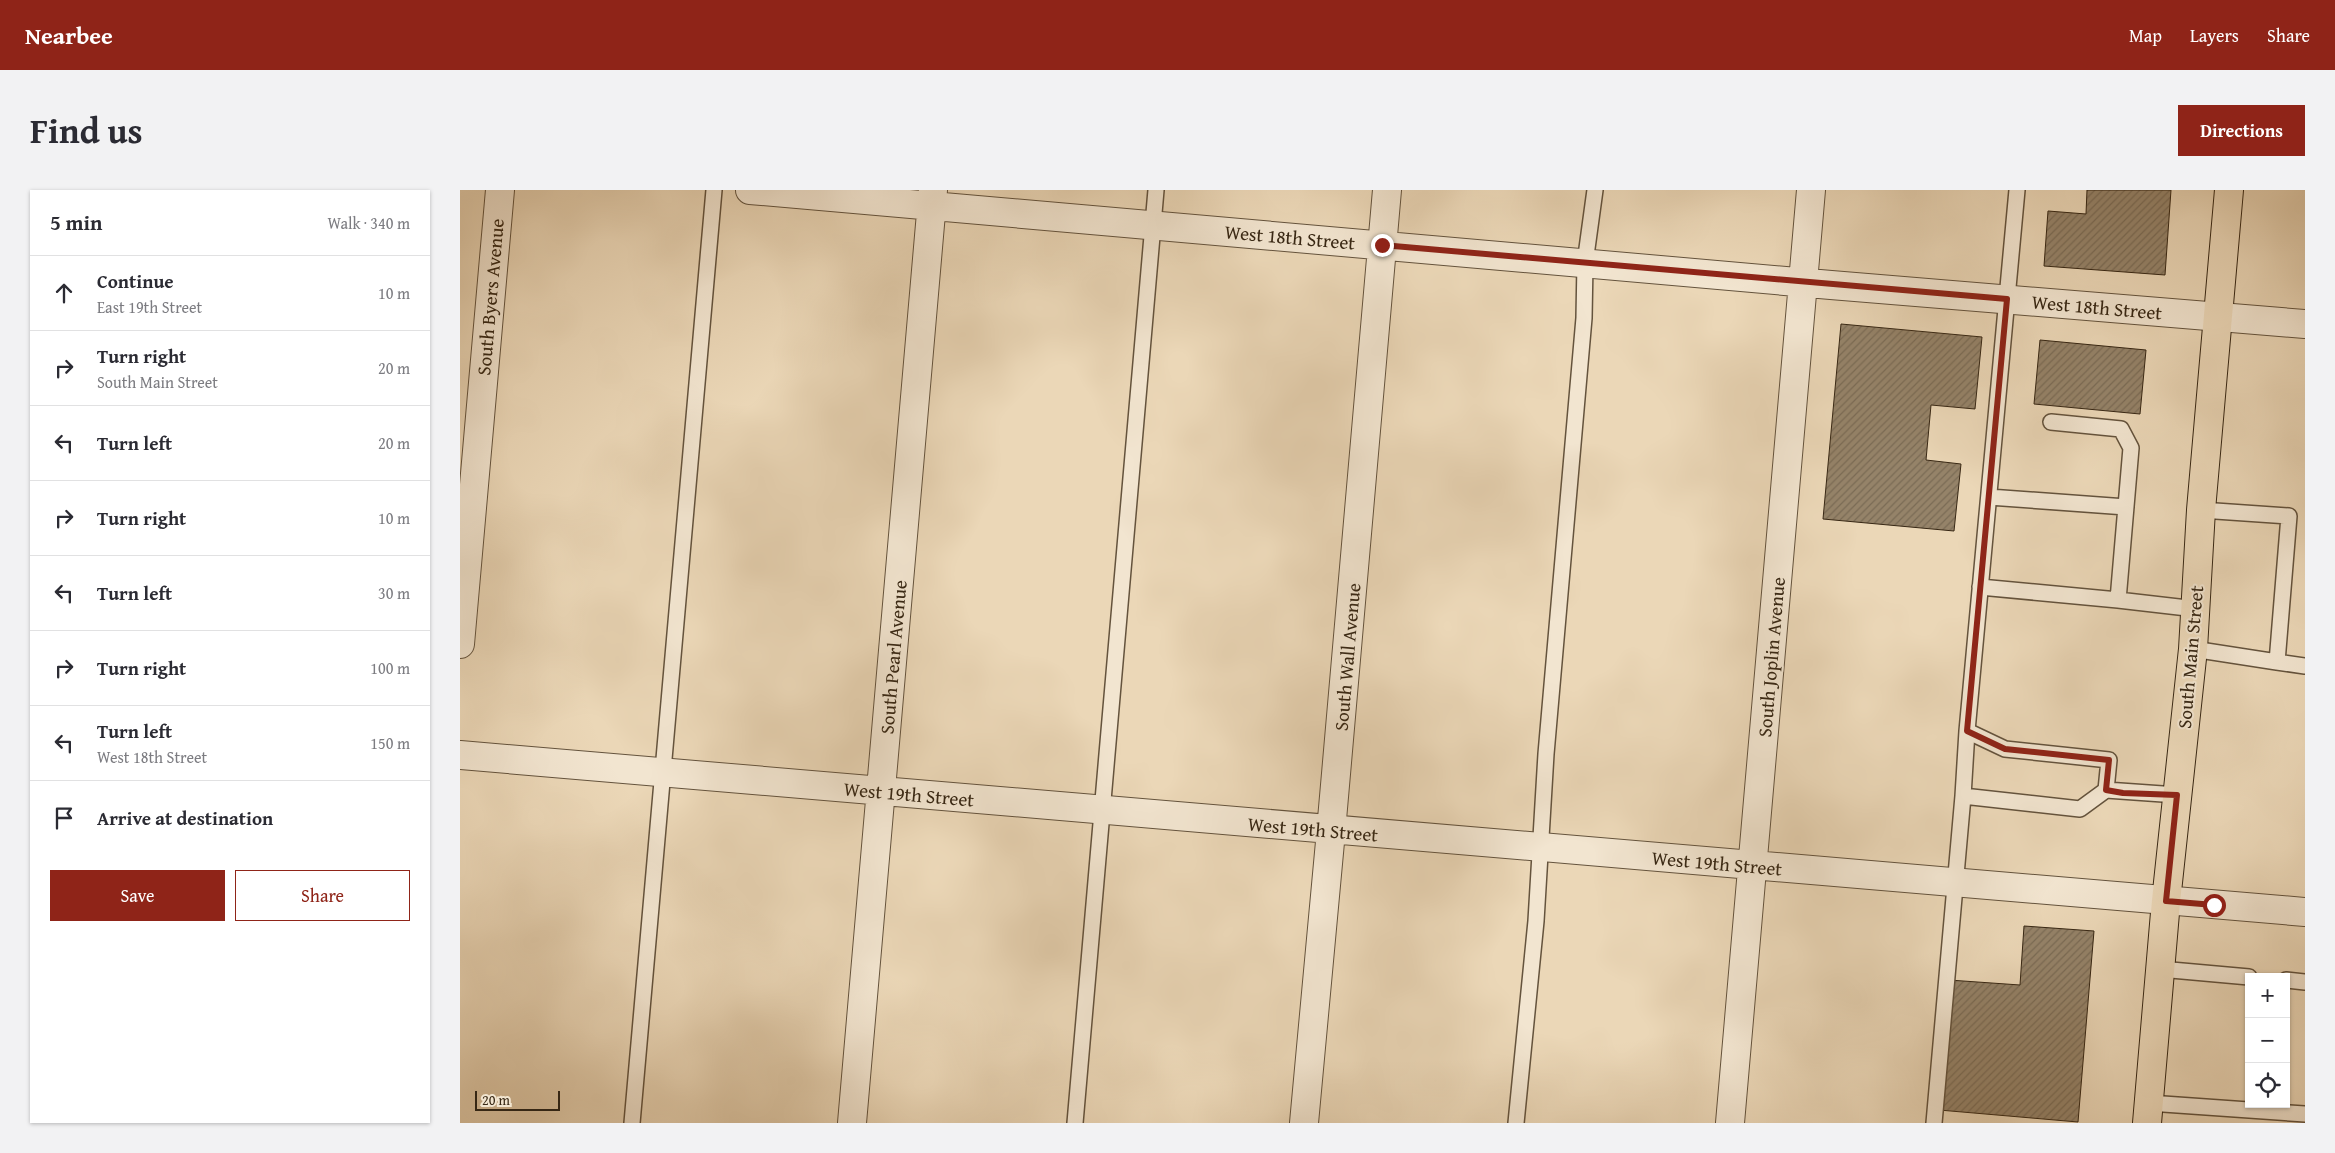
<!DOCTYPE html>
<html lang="en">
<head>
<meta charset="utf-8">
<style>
  body { margin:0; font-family:"Gentium Book Plus",serif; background:#f2f2f3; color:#2b2b33 }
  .controls { position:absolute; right:15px; bottom:15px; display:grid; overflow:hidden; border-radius:0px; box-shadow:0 1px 4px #0004 }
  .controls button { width:45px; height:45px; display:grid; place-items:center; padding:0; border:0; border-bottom:1px solid #e1e1e2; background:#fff; color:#2b2b33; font:25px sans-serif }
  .scale { position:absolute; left:15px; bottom:12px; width:85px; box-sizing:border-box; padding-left:5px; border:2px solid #372714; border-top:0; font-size:14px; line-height:18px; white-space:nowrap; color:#372714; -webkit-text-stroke:4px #f2e5d0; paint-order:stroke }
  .stop { position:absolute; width:15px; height:15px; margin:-11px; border:4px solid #8f2418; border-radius:50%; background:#fff }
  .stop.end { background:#8f2418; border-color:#fff; box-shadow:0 1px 5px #0008 }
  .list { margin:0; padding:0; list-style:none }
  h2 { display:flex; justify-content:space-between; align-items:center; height:65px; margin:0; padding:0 20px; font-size:21px }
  h2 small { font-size:16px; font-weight:400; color:#7c7c81 }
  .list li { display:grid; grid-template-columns:32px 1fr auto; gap:15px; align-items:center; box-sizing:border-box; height:75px; padding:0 20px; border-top:1px solid #e1e1e2 }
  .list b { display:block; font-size:19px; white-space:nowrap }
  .list p { margin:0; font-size:16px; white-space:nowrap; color:#7c7c81 }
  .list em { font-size:16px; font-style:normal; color:#7c7c81 }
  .actions { display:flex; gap:10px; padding:15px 20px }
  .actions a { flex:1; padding:11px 0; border:1px solid #8f2418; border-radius:0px; text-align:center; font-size:18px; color:#8f2418 }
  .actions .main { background:#8f2418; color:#fff }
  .icon { flex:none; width:28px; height:28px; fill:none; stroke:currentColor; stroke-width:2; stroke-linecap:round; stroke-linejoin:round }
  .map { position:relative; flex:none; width:1845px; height:933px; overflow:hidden; border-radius:0px }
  header { display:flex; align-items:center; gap:30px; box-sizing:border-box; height:70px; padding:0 25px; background:#8f2418; color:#fff }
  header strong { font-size:24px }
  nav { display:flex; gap:28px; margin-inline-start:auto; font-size:18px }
  .intro { display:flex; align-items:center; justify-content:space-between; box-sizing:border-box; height:120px; padding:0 30px }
  h1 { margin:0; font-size:35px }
  .button { padding:12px 22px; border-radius:0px; background:#8f2418; color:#fff; font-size:18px; font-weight:700 }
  main { display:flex; gap:30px; padding:0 30px }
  aside { flex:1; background:#fff; border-radius:0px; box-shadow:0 1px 4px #0004 }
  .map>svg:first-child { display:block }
  .building { fill:url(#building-hatch); stroke:#372714 }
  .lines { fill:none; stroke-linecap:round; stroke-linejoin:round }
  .lane-casing { stroke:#64533d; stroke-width:18 }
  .street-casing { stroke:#64533d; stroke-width:30 }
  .primary-casing { stroke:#372714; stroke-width:30 }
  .lane { stroke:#f2e5d0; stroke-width:15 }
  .street { stroke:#f2e5d0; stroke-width:28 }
  .primary { stroke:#ebd7b7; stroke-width:28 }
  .route { stroke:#8f2418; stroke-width:6 }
  .labels { text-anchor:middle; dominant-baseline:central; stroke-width:4; stroke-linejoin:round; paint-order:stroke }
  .street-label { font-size:19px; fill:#372714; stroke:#f2e5d0 }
</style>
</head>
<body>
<header>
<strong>Nearbee</strong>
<nav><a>Map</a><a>Layers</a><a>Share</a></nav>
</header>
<div class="intro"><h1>Find us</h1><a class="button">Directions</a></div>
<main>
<aside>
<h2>5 min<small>Walk · 340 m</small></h2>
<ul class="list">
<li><svg class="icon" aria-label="ahead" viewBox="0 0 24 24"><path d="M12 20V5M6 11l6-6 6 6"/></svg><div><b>Continue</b><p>East 19th Street</p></div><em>10 m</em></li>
<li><svg class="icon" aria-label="right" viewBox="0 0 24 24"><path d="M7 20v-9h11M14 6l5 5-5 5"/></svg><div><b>Turn right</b><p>South Main Street</p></div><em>20 m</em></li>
<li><svg class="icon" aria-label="left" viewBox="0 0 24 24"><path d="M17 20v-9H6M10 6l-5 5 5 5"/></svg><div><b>Turn left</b></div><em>20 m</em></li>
<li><svg class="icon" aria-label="right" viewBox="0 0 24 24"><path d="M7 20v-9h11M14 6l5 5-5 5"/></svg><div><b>Turn right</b></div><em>10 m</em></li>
<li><svg class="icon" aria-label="left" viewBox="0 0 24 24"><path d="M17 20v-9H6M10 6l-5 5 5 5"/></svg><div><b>Turn left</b></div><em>30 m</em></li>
<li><svg class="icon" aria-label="right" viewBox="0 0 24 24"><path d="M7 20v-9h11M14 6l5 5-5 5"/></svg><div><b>Turn right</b></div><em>100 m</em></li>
<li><svg class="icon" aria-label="left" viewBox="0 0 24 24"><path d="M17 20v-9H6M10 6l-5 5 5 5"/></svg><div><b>Turn left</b><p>West 18th Street</p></div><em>150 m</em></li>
<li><svg class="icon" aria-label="arrive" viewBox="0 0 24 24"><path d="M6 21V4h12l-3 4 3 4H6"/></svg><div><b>Arrive at destination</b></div></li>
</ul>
<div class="actions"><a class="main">Save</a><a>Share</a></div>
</aside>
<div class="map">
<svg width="1845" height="933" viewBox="0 0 1845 933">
  <defs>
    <pattern id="building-hatch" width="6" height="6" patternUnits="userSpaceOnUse" patternTransform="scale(1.25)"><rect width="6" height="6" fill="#958369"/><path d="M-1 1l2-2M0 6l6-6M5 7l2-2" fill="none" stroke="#7a6b55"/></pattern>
  </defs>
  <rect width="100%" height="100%" fill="#ebd7b7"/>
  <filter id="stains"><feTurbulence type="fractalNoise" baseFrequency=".004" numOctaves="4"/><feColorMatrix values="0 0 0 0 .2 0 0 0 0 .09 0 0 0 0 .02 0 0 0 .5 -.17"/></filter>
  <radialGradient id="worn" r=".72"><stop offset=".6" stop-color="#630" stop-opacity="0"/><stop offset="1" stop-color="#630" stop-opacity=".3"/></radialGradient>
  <!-- building -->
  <path class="building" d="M1627 0H1711L1705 85 1584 76 1588 21 1626 24Z
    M1381 134 1522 147 1515 219 1471 215 1466 270 1501 274 1494 341 1363 329Z
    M1580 150 1686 160 1680 224 1574 214Z
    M1564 736 1634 741 1618 932 1479 920 1489 790 1560 795Z"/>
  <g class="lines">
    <!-- lane casing -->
    <g class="lane-casing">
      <path id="lane" d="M1529 307 1666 317
        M1520 397 1658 410 1671 258 1661 239 1591 232
        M1658 410 1736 419
        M1733 459 1817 472 1829 326 1741 320
        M1817 472 1845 476
        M1507 541 1545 559 1649 570 1646 600
        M1503 606 1620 619 1646 600 1717 605
        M1700 779 1789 787
        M1826 790 1845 792
        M1689 913 1845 924
        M172 933 254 0
        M615 933 696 0
        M1056 933 1076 731 1086 564 1124 128 1125 73 1135 0
        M1474 933 1503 606 1507 541 1557 0"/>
    </g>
    <!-- street casing -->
    <g class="street-casing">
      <path id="street" d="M290 0 1371 95 1845 134
        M0 454 40 0
        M0 565 1845 722
        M392 933 473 0
        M844 933 871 641 927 0
        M1270 933 1351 0"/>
    </g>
    <!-- primary casing -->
    <g class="primary-casing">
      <path id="primary" d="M1687 933 1706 711 1733 459 1741 320 1769 0"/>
    </g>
    <!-- lane -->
    <use href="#lane" class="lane"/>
    <!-- street -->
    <use href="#street" class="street"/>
    <!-- primary -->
    <use href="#primary" class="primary"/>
  </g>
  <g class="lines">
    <!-- route -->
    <path class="route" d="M922 55 1547 109 1507 541 1545 559 1649 570 1646 600 1663 603 1717 605 1706 711 1754 715"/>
  </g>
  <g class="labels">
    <!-- street labels -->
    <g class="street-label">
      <text transform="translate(830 47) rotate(5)">West 18th Street</text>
      <text transform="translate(30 107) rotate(-85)">South Byers Avenue</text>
      <text transform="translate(1637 117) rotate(5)">West 18th Street</text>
      <text transform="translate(433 467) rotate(-85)">South Pearl Avenue</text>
      <text transform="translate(887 467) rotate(-85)">South Wall Avenue</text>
      <text transform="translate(1311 467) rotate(-85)">South Joplin Avenue</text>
      <text transform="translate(1730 467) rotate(-85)">South Main Street</text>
      <text transform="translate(449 604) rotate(5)">West 19th Street</text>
      <text transform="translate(853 639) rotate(5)">West 19th Street</text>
      <text transform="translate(1257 673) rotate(5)">West 19th Street</text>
    </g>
  </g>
  <rect width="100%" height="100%" filter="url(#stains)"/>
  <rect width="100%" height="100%" fill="url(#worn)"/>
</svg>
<div class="controls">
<button>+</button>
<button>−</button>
<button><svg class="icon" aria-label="locate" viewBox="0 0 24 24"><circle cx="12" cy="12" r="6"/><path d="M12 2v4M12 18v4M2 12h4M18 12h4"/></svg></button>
</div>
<div class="scale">20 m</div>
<div class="stop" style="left:1754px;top:715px"></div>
<div class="stop end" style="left:922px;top:55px"></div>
</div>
</main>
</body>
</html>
